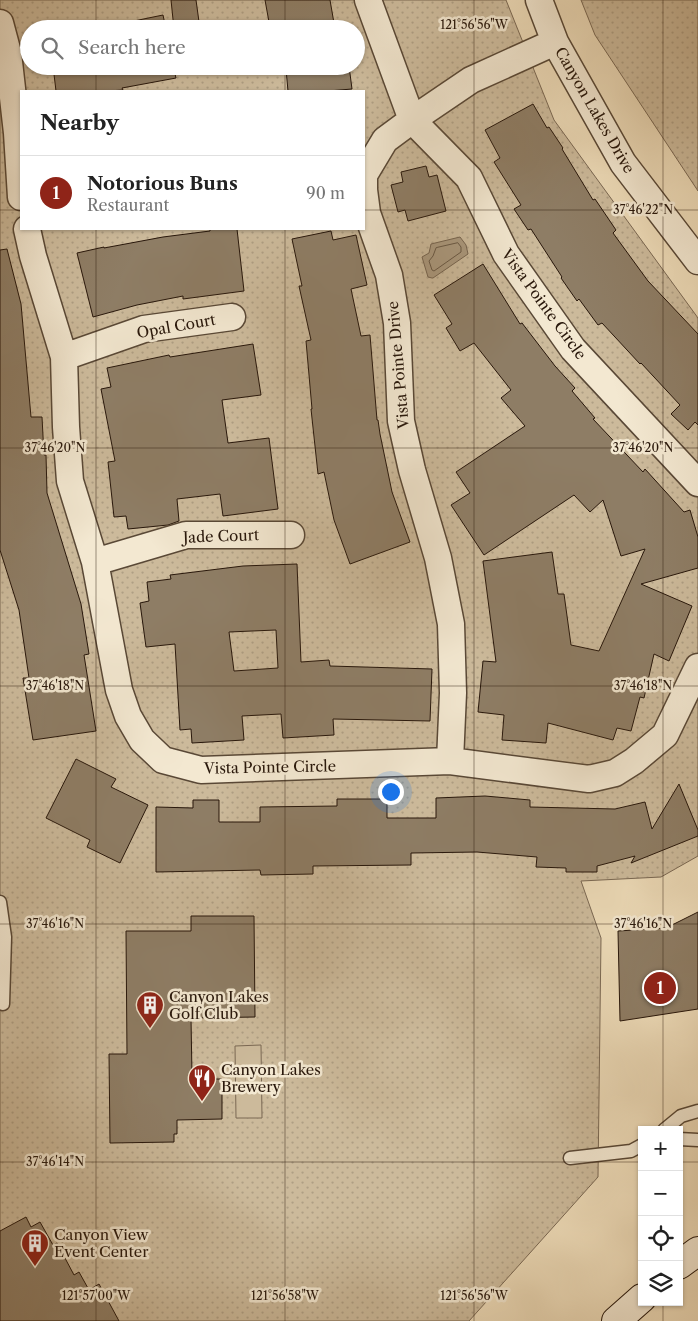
<!DOCTYPE html>
<html lang="en">
<head>
<meta charset="utf-8">
<style>
  body { margin:0; font-family:"Libre Caslon Text",serif; background:#f6f6f6; color:#222 }
  .controls { position:absolute; right:15px; bottom:15px; display:grid; overflow:hidden; border-radius:0px; box-shadow:0 1px 4px #0004 }
  .controls button { width:45px; height:45px; display:grid; place-items:center; padding:0; border:0; border-bottom:1px solid #e0e0e0; background:#fff; color:#222; font:25px sans-serif }
  .you { position:absolute; left:390px; top:791px; width:18px; height:18px; margin:-12px; border:4px solid #fff; border-radius:50%; background:#1a73e8; box-shadow:0 0 0 8px #1a73e833 }
  .badge { display:grid; place-items:center; width:32px; height:32px; border-radius:50%; background:#8f2418; color:#fff; font-size:16px; font-weight:700 }
  .pin { position:absolute; translate:-50% -50%; border:2px solid #fff; box-shadow:0 1px 5px #0006 }
  .list { margin:0; padding:0; list-style:none }
  h2 { display:flex; justify-content:space-between; align-items:center; height:65px; margin:0; padding:0 20px; font-size:21px }
  h2 small { font-size:16px; font-weight:400; color:#767676 }
  .list li { display:grid; grid-template-columns:32px 1fr auto; gap:15px; align-items:center; box-sizing:border-box; height:75px; padding:0 20px; border-top:1px solid #e0e0e0 }
  .list b { display:block; font-size:19px; white-space:nowrap }
  .list p { margin:0; font-size:16px; white-space:nowrap; color:#767676 }
  .list em { font-size:16px; font-style:normal; color:#767676 }
  .icon { flex:none; width:28px; height:28px; fill:none; stroke:currentColor; stroke-width:2; stroke-linecap:round; stroke-linejoin:round }
  .map { position:relative; flex:none; width:698px; height:1321px; overflow:hidden }
  .search { position:absolute; background:#fff; box-shadow:0 1px 4px #0004; left:20px; top:20px; width:345px; height:55px; display:flex; align-items:center; gap:12px; box-sizing:border-box; padding:0 18px; border-radius:28px; color:#767676; font-size:19px }
  .panel { position:absolute; background:#fff; box-shadow:0 1px 4px #0004; left:20px; top:90px; width:345px; height:140px; border-radius:0px }
  .map>svg:first-child { display:block }
  .grass { fill:url(#grass-dots); stroke:#7a6853; fill-rule:evenodd }
  .park { fill:#ccba9b; stroke:#7a6853 }
  .water { fill:#aa987d; stroke:#76644f }
  .lines { fill:none; stroke-linecap:round; stroke-linejoin:round }
  .shore { stroke:#695844; stroke-width:1 }
  .building { fill:#8e7d65; stroke:#28170b; fill-rule:evenodd }
  .service-casing { stroke:#594836; stroke-width:15 }
  .minor-casing { stroke:#594836; stroke-width:29 }
  .secondary-casing { stroke:#28170b; stroke-width:30 }
  .service { stroke:#f3e8d1; stroke-width:12 }
  .minor { stroke:#f3e8d1; stroke-width:26 }
  .secondary { stroke:#f3e8d1; stroke-width:28 }
  .ticks { fill:none; stroke:#28170b; stroke-width:1; stroke-opacity:0.45 }
  .labels { text-anchor:middle; dominant-baseline:central; stroke-width:5; stroke-linejoin:round; paint-order:stroke }
  .street-label { font-size:15px; fill:#28170b; stroke:#f3e8d1 }
  .poi-label { font-size:15px; fill:#28170b; stroke:#f3e8d1; text-anchor:start }
  .ticks-label { font-size:12px; text-anchor:middle; fill:#28170b; stroke:#f3e8d1; stroke-width:5; stroke-linejoin:round; paint-order:stroke }
</style>
</head>
<body>
<div class="map">
<svg width="698" height="1321" viewBox="0 0 698 1321">
  <defs>
    <pattern id="grass-dots" width="8" height="8" patternUnits="userSpaceOnUse" patternTransform="scale(1.25)"><rect width="8" height="8" fill="#ccba9b"/><path d="M2 2h.1M6 6h.1" fill="none" stroke="#af9f84" stroke-width="1.8" stroke-linecap="round"/></pattern>
  </defs>
  <rect width="100%" height="100%" fill="#eddbb8"/>
  <filter id="stains"><feTurbulence type="fractalNoise" baseFrequency=".004" numOctaves="4"/><feColorMatrix values="0 0 0 0 .2 0 0 0 0 .09 0 0 0 0 .02 0 0 0 .5 -.17"/></filter>
  <radialGradient id="worn" r=".72"><stop offset=".6" stop-color="#630" stop-opacity="0"/><stop offset="1" stop-color="#630" stop-opacity=".3"/></radialGradient>
  <!-- grass -->
  <path class="grass" d="M0 0H506L554 120 698 318V856L661 877 581 881 601 938 598 1177 469 1321H0ZM29 29H356V66H29ZM21 91H364V229H21Z
    M581 0H698V191L595 35Z"/>
  <!-- park -->
  <path class="park" d="M261 1045 262 1118H236L235 1046Z"/>
  <!-- water -->
  <path class="water" d="M460 237 466 245 468 254 433 278H432L428 277 422 257 429 253 431 244Z"/>
  <g class="lines">
    <!-- shore -->
    <path class="shore" d="M458 243 461 247V252L434 271 432 270 429 261 433 256 436 248Z"/>
  </g>
  <!-- building -->
  <path class="building" d="M171 0H196L200 29H174Z
    M265 0H330L335 29H271V22H269Z
    M163 15 166 29H95Z
    M53 66H173L176 78 122 88 123 90 108 91H56Z
    M322 66H349L352 89 328 91H288L286 69Z
    M533 104 547 128 549 127 563 148 562 149 593 200 595 199 616 230 613 233 648 281 698 334V425L695 422 688 430 671 414 680 405 641 363 640 364 602 323 598 325 579 299 577 301 561 278 562 277 531 229 528 230 514 209 521 205 494 162 500 158 485 130Z
    M426 166 429 177 437 175 446 211 408 221 405 210 398 212 391 185 403 182 401 172Z
    M210 229H237L244 291 183 299V296L137 305 93 317 77 253 104 247V248L163 237 210 231Z
    M331 231 333 240 356 235 367 285 351 289 361 336 370 335 377 420H378L380 434 392 492 410 542 350 564 334 520 324 472 318 474 311 409H312L306 341 311 340 299 286H302L292 239Z
    M7 249 21 304 31 417H42L44 455H46L47 493 81 604 89 654 84 655 96 731 33 740 23 678H29L19 610 0 550V250Z
    M483 264 520 324 522 323 555 366 575 388 572 391 595 418 593 419 643 472 645 469 684 512 690 510 698 537V568L641 584 692 606 669 661 654 654 644 698 640 697 631 731 617 728 613 740 548 723 546 743 502 740 504 715 478 712 483 661 496 662 483 561 552 552 558 594H564L571 645 599 651 645 549 621 556 603 500 590 512 574 495 484 555 451 505 470 493 456 472 525 426 501 398 511 390 474 343 460 351 446 328 452 324 434 295Z
    M253 344 261 395 222 400 228 443 269 438 278 509 223 516 220 494 177 499 179 521 168 525 128 529 126 516 114 517 108 462 115 461 101 389 111 387 107 368 169 355 170 357Z
    M297 564 301 662 329 660 330 666 432 669 430 721 333 719 334 735 283 738 281 714 242 716 244 740 192 743 191 729 180 730 175 644 146 647 140 603 149 601 147 582 171 579 170 575 243 566ZM276 630 278 668 234 671 229 632Z
    M76 759 116 779 111 787 148 805 120 863 87 847 90 840 46 818Z
    M679 784 698 830V836L631 863 635 856 597 866V872H566V868L536 867 537 857 477 852 411 853V865L313 866V874L261 875 260 870 156 872V807L193 808V800H219V822H260V807L337 806V799H387V818H436V798L485 796 530 800V807L615 809 645 802 652 829Z
    M698 912V1009L620 1021 618 931 666 928Z
    M191 916H254L255 1017 191 1018 192 1077H201V1079H222V1119L177 1120V1134H174V1142L110 1143 109 1054H127L126 931H191Z
    M26 1217 31 1227 40 1222 53 1245 57 1243 74 1275 79 1272 89 1290 99 1284 119 1321H0V1231Z"/>
  <g class="lines">
    <!-- service casing -->
    <g class="service-casing">
      <path id="service" d="M0 902 5 937 3 1004
        M664 1130 681 1116 698 1111
        M679 1139 698 1140
        M570 1158 631 1151 642 1145"/>
    </g>
    <!-- minor casing -->
    <g class="minor-casing">
      <path id="minor" d="M368 0 412 120 469 178 506 254 573 349 698 483
        M539 0 555 42 623 163 698 261
        M0 23 8 53 17 133 21 197
        M27 229 33 256 64 357 66 427 70 481 95 562 119 690 128 716 142 740 163 760 201 770 450 761 589 779 615 773 634 761 665 735 698 667
        M64 357 144 329 232 317
        M95 562 186 535H291
        M450 761 453 693 451 624 438 558 412 470 401 421 397 323 389 275 367 213 364 190V175L385 140 412 120 471 80 555 42"/>
    </g>
    <!-- secondary casing -->
    <g class="secondary-casing">
      <path id="secondary" d="M679 1265 698 1251
        M616 1321 642 1298"/>
    </g>
    <!-- service -->
    <use href="#service" class="service"/>
    <!-- minor -->
    <use href="#minor" class="minor"/>
    <!-- secondary -->
    <use href="#secondary" class="secondary"/>
  </g>
  <!-- ticks -->
  <path class="ticks" d="M96 0V29M285 0V29M474 0V1321M663 0V1130M96 66V91M285 66V91M0 210H21M364 210H698M96 229V1321M285 229V1321M0 448H698M0 686H698M0 924H698M0 1162H642M679 1162H698M663 1302V1321"/>
  <!-- icons -->
  <defs>
    <g id="building-pin" transform="scale(1.4375)"><path d="M0 17L-7.5 6A9.5 9.5 0 1 1 7.5 6Z" fill="#8f2418" stroke="#f3e8d1"/><path d="M-4-6H4V6H1V3H-1V6H-4ZM-2.5-4.3h1.7v1.8h-1.7ZM.8-4.3h1.7v1.8H.8ZM-2.5-1h1.7V.8h-1.7ZM.8-1h1.7V.8H.8Z" fill="#fff"/></g>
    <g id="restaurant-pin" transform="scale(1.4375)"><path d="M0 17L-7.5 6A9.5 9.5 0 1 1 7.5 6Z" fill="#8f2418" stroke="#f3e8d1"/><path d="M-5-6h1v4h1v-4h1v4h1v-4h1v5L-1.5 .5V6h-2V.5L-5-1ZM5-6V6H3V1.5H1.5Q1.5-4 5-6Z" fill="#fff"/></g>
  </defs>
  <g fill-rule="evenodd">
    <use href="#building-pin" x="150" y="1005"/>
    <use href="#restaurant-pin" x="202" y="1078"/>
    <use href="#building-pin" x="35" y="1243"/>
  </g>
  <g class="labels">
    <!-- street labels -->
    <g class="street-label">
      <text transform="translate(595 110) rotate(60)">Canyon Lakes Drive</text>
      <text transform="translate(544 304) rotate(54)">Vista Pointe Circle</text>
      <text transform="translate(176 326) rotate(-10)">Opal Court</text>
      <text transform="translate(398 365) rotate(-95)">Vista Pointe Drive</text>
      <text transform="translate(221 536) rotate(-2)">Jade Court</text>
      <text transform="translate(270 767) rotate(-1)">Vista Pointe Circle</text>
    </g>
    <!-- poi labels -->
    <g class="poi-label">
      <text x="169" y="996">Canyon Lakes<tspan x="169" dy="17">Golf Club</tspan></text>
      <text x="221" y="1069">Canyon Lakes<tspan x="221" dy="17">Brewery</tspan></text>
      <text x="54" y="1234">Canyon View<tspan x="54" dy="17">Event Center</tspan></text>
    </g>
  </g>
  <g class="ticks-label">
    <text x="474" y="29">121°56'56"W</text>
    <text x="643" y="214">37°46'22"N</text>
    <text x="55" y="452">37°46'20"N</text>
    <text x="643" y="452">37°46'20"N</text>
    <text x="55" y="690">37°46'18"N</text>
    <text x="643" y="690">37°46'18"N</text>
    <text x="55" y="928">37°46'16"N</text>
    <text x="643" y="928">37°46'16"N</text>
    <text x="55" y="1166">37°46'14"N</text>
    <text x="96" y="1300">121°57'00"W</text>
    <text x="285" y="1300">121°56'58"W</text>
    <text x="474" y="1300">121°56'56"W</text>
  </g>
  <rect width="100%" height="100%" filter="url(#stains)"/>
  <rect width="100%" height="100%" fill="url(#worn)"/>
</svg>
<div class="controls">
<button>+</button>
<button>−</button>
<button><svg class="icon" aria-label="locate" viewBox="0 0 24 24"><circle cx="12" cy="12" r="6"/><path d="M12 2v4M12 18v4M2 12h4M18 12h4"/></svg></button>
<button><svg class="icon" aria-label="layers" viewBox="0 0 24 24"><path d="M12 4l9 5-9 5-9-5zM3 14l9 5 9-5"/></svg></button>
</div>
<div class="you"></div>
<div class="pin badge" style="left:660px;top:988px">1</div>
<div class="search"><svg class="icon" aria-label="search" viewBox="0 0 24 24"><circle cx="10" cy="10" r="6"/><path d="M15 15l6 6"/></svg>Search here</div>
<section class="panel">
<h2>Nearby<small></small></h2>
<ul class="list">
<li><span class="badge">1</span><div><b>Notorious Buns</b><p>Restaurant</p></div><em>90 m</em></li>
</ul>
</section>
</div>
</body>
</html>
